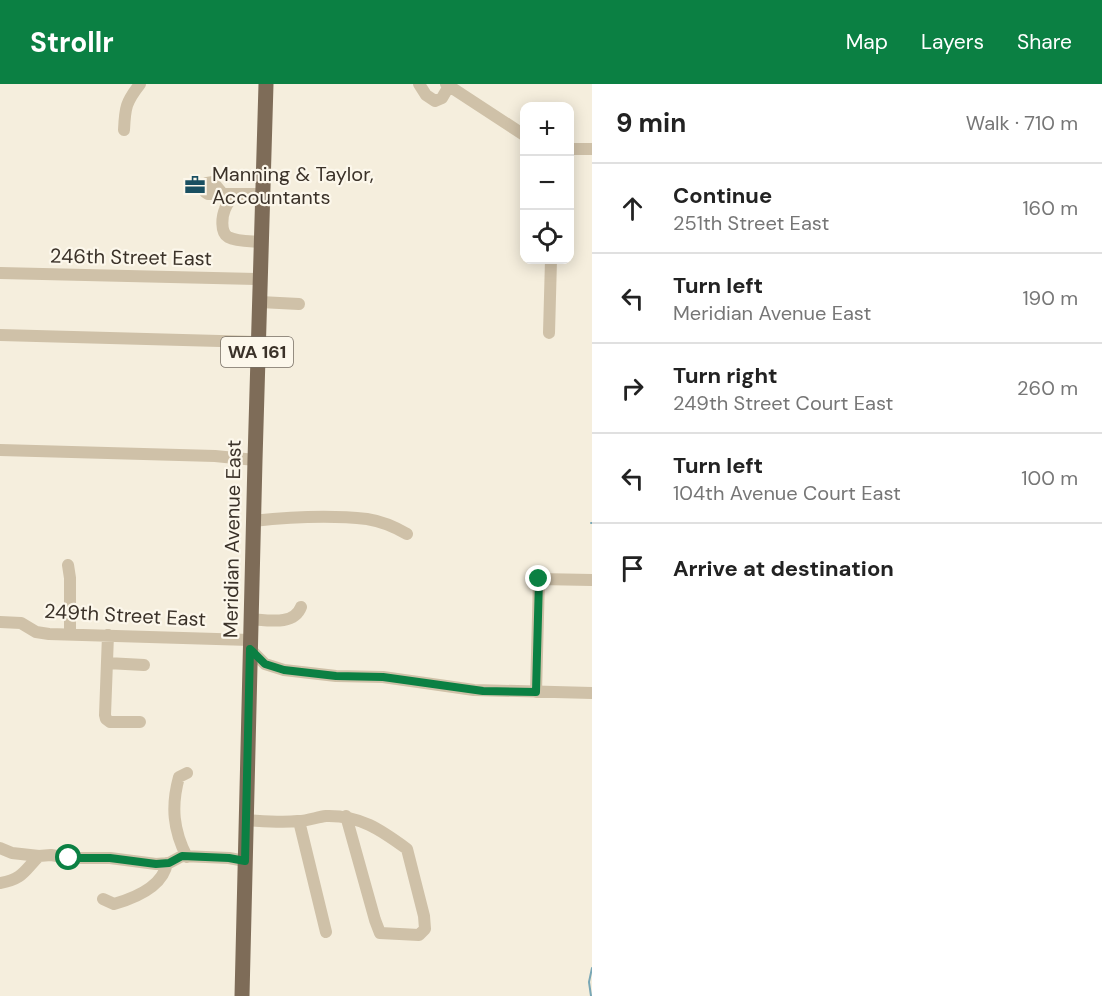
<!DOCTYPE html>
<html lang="en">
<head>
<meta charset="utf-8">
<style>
  body { margin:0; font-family:"DM Sans",sans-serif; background:#f2f2f2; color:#222 }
  .controls { position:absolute; right:18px; top:18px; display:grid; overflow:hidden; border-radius:12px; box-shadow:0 3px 15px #0003 }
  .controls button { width:54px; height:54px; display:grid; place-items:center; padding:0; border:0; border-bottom:2px solid #e0e0e0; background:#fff; color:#222; font:30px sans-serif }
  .stop { position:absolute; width:18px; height:18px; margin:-14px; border:4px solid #0b8043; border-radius:50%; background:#fff }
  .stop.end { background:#0b8043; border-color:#fff; box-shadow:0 2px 6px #0008 }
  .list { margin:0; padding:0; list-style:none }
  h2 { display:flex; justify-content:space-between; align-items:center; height:78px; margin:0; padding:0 24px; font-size:26px }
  h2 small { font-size:20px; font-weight:400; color:#767676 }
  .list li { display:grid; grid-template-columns:39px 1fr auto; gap:18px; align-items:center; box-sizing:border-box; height:90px; padding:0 24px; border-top:2px solid #e0e0e0 }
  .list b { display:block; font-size:22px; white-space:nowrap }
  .list p { margin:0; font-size:20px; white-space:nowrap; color:#767676 }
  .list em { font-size:20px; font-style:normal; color:#767676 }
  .icon { flex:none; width:33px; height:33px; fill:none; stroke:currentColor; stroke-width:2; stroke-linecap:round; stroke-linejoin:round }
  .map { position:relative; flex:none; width:592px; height:912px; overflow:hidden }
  header { display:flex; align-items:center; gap:36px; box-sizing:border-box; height:84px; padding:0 30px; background:#0b8043; color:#fff }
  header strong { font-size:28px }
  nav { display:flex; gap:33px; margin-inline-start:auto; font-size:21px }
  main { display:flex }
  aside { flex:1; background:#fff }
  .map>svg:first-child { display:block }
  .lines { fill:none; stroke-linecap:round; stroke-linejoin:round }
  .stream { stroke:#79a7b5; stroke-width:2 }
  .minor { stroke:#cfc1a8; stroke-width:12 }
  .major { stroke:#7e6c58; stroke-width:15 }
  .route { stroke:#0b8043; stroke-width:8 }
  .labels { text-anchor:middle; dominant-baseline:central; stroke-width:4.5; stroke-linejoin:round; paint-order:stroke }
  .shield { fill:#fcf7eb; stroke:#756d63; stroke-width:1.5 }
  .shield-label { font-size:18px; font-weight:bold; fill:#3b3229 }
  .poi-label { font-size:20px; fill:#3b3229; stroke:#fcf7eb; text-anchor:start }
  .street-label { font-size:20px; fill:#3b3229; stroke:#fcf7eb }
</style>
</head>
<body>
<header>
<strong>Strollr</strong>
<nav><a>Map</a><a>Layers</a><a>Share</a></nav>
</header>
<main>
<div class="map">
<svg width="592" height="912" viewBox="0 0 592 912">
  <rect width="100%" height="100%" fill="#f5eedd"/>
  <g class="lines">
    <!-- stream -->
    <path class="stream" d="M591 439H592
      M591 912 589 898 592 884"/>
    <!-- minor -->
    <path class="minor" d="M419 0 426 11 435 17 442 14 449 2
      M446 0 524 51
      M124 46C125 23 126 18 140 0
      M570 65H592
      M222 109 213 98 207 99 205 102V108L208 110H263
      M237 110C232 114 227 119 225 125 222 132 220 148 228 153 237 158 251 157 262 158
      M0 189 261 195
      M260 218 299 220
      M549 249 551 176
      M0 251 258 258
      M0 366 215 372 255 376
      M253 437C290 433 330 431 367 435 380 437 395 443 407 450
      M68 481 70 494V551
      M251 535C267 536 294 542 301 523
      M0 538 21 539 36 548 49 550 250 556
      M108 551 105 631 106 635 110 638H140
      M250 565 265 580 284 586 336 592 383 593 474 606 592 609
      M107 579 144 581
      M536 608 539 495 592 496
      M187 689 179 693C171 722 173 746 187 773
      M246 736C263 737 281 739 298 737 308 737 317 733 326 732 360 731 381 746 407 765L424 832 425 845 419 851 380 849 375 836 346 732
      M299 737 326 848
      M0 764 12 769 39 772
      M0 799C23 795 24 787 39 772L51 771 69 774H110L156 780 169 779 182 772 229 774 245 777
      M103 815 114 820C135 814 163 803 167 779"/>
    <!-- major -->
    <path class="major" d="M242 912 255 376 266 0"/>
  </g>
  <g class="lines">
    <!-- route -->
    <path class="route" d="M69 774H110L156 780 169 779 182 772 229 774 245 777 250 565 265 580 284 586 336 592 383 593 483 607 536 608 539 495"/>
  </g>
  <!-- icons -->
  <defs>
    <g id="office-bare" transform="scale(1.62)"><path d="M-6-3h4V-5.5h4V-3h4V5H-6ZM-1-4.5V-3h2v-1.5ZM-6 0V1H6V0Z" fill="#194f61" stroke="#fcf7eb" stroke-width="2.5" paint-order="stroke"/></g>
  </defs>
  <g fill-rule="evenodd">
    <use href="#office-bare" x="195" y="101"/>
  </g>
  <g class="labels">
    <!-- shield labels -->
    <rect class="shield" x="221" y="253" width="72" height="30" rx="4.5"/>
    <g class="shield-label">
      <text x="257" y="268">WA 161</text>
    </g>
    <!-- poi labels -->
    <g class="poi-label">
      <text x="212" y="90">Manning &amp; Taylor,<tspan x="212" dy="23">Accountants</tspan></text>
    </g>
    <!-- street labels -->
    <g class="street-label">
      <text transform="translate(131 173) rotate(1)">246th Street East</text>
      <text transform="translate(232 455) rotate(-89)">Meridian Avenue East</text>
      <text transform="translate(125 531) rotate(3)">249th Street East</text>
    </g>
  </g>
</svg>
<div class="controls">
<button>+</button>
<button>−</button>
<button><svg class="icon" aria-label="locate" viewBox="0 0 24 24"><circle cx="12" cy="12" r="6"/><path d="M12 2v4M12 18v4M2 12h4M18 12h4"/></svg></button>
</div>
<div class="stop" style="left:69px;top:774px"></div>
<div class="stop end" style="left:539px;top:495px"></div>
</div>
<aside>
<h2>9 min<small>Walk · 710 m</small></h2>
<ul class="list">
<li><svg class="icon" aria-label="ahead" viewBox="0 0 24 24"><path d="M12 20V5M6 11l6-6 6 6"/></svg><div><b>Continue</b><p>251th Street East</p></div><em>160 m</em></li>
<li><svg class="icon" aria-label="left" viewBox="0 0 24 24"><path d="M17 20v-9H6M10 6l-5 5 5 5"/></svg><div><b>Turn left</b><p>Meridian Avenue East</p></div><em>190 m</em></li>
<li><svg class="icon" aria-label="right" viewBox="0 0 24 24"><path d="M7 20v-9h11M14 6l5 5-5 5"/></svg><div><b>Turn right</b><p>249th Street Court East</p></div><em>260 m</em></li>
<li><svg class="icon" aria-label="left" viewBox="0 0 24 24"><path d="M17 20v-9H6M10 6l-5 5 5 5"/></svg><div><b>Turn left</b><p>104th Avenue Court East</p></div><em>100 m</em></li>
<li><svg class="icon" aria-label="arrive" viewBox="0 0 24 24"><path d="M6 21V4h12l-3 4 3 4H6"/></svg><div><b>Arrive at destination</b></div></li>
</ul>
</aside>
</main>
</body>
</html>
